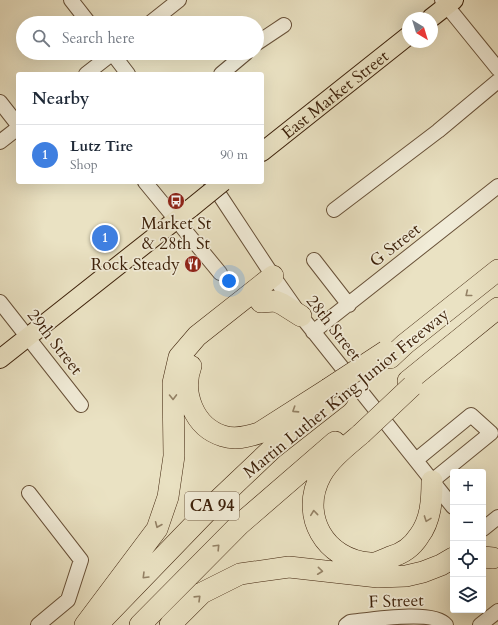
<!DOCTYPE html>
<html lang="en">
<head>
<meta charset="utf-8">
<style>
  body { margin:0; font-family:Cardo,serif; background:#f2f2f3; color:#1f2937 }
  .controls { position:absolute; right:12px; bottom:12px; display:grid; overflow:hidden; border-radius:4px; box-shadow:0 4px 16px #0002 }
  .controls button { width:36px; height:36px; display:grid; place-items:center; padding:0; border:0; border-bottom:1px solid #e0e1e3; background:#fff; color:#1f2937; font:20px sans-serif }
  .compass { position:absolute; left:402px; top:12px; width:36px; height:36px; border-radius:50%; background:#fff; box-shadow:0 4px 16px #0002; rotate:142deg }
  .you { position:absolute; left:229px; top:281px; width:14px; height:14px; margin:-10px; border:3px solid #fff; border-radius:50%; background:#1a73e8; box-shadow:0 0 0 6px #1a73e833 }
  .badge { display:grid; place-items:center; width:26px; height:26px; border-radius:50%; background:#7c3aed; color:#fff; font-size:13px; font-weight:700 }
  .pin { position:absolute; translate:-50% -50%; border:2px solid #fff; box-shadow:0 1px 4px #0006 }
  .list { margin:0; padding:0; list-style:none }
  h2 { display:flex; justify-content:space-between; align-items:center; height:52px; margin:0; padding:0 16px; font-size:17px }
  h2 small { font-size:13px; font-weight:400; color:#747a83 }
  .list li { display:grid; grid-template-columns:26px 1fr auto; gap:12px; align-items:center; box-sizing:border-box; height:60px; padding:0 16px; border-top:1px solid #e0e1e3 }
  .list b { display:block; font-size:15px; white-space:nowrap }
  .list p { margin:0; font-size:13px; white-space:nowrap; color:#747a83 }
  .list em { font-size:13px; font-style:normal; color:#747a83 }
  .icon { flex:none; width:22px; height:22px; fill:none; stroke:currentColor; stroke-width:2; stroke-linecap:round; stroke-linejoin:round }
  .map { position:relative; flex:none; width:498px; height:625px; overflow:hidden }
  .search { position:absolute; background:#fff; box-shadow:0 4px 16px #0002; left:16px; top:16px; width:248px; height:44px; display:flex; align-items:center; gap:10px; box-sizing:border-box; padding:0 14px; border-radius:22px; color:#747a83; font-size:15px }
  .panel { position:absolute; background:#fff; box-shadow:0 4px 16px #0002; left:16px; top:72px; width:248px; height:112px; border-radius:4px }
  .map>svg:first-child { display:block }
  .lines { fill:none; stroke-linecap:round; stroke-linejoin:round }
  .minor-casing { stroke:#685138; stroke-width:16 }
  .major-casing { stroke:#3d210a; stroke-width:20 }
  .highway-casing { stroke:#3d210a; stroke-width:22 }
  .minor { stroke:#f1ecd8; stroke-width:14 }
  .major { stroke:#eae2c3; stroke-width:18 }
  .highway { stroke:#eae2c3; stroke-width:21 }
  .major-bridge-casing { stroke:#3d210a; stroke-width:20; stroke-linecap:butt }
  .highway-bridge-casing { stroke:#3d210a; stroke-width:22; stroke-linecap:butt }
  .major-bridge { stroke:#eae2c3; stroke-width:18 }
  .highway-bridge { stroke:#eae2c3; stroke-width:21 }
  .oneway { stroke:#948266 }
  .labels { text-anchor:middle; dominant-baseline:central; stroke-width:3.5; stroke-linejoin:round; paint-order:stroke }
  .shield { fill:#f1ecd8; stroke:#735e48; stroke-width:1 }
  .shield-label { font-size:16px; font-weight:bold; fill:#3d210a }
  .street-label { font-size:17px; fill:#3d210a; stroke:#f1ecd8 }
  .poi-label { font-size:17px; fill:#3d210a; stroke:#f1ecd8 }
</style>
</head>
<body>
<div class="map">
<svg width="498" height="625" viewBox="0 0 498 625">
  <rect width="100%" height="100%" fill="#eae2c3"/>
  <filter id="stains"><feTurbulence type="fractalNoise" baseFrequency=".005" numOctaves="4"/><feColorMatrix values="0 0 0 0 .2 0 0 0 0 .09 0 0 0 0 .02 0 0 0 .5 -.17"/></filter>
  <radialGradient id="worn" r=".72"><stop offset=".6" stop-color="#630" stop-opacity="0"/><stop offset="1" stop-color="#630" stop-opacity=".3"/></radialGradient>
  <g class="lines">
    <!-- minor casing -->
    <g class="minor-casing">
      <path id="minor" d="M71 0 89 23
        M442 0 498 69
        M150 23 179 0
        M257 43 284 25
        M112 53 128 74
        M86 74 113 53
        M221 74 246 53
        M0 102 18 125
        M0 142 18 128
        M145 182 220 273
        M211 182 273 276 301 316 453 507
        M334 210 438 131 498 81
        M314 260 349 305
        M0 302 81 405
        M313 332 498 186
        M416 460 471 415 491 433 432 481
        M29 493 81 560 68 600 38 625
        M483 529 498 517
        M346 625 350 622C369 620 434 609 446 625
        M480 625 498 611"/>
    </g>
    <!-- major casing -->
    <g class="major-casing">
      <g id="major">
        <path d="M431 18 454 0"/>
        <path id="s1" d="M262 152 408 36"/>
        <path d="M0 359 191 208"/>
      </g>
    </g>
    <!-- highway casing -->
    <g class="highway-casing">
      <path id="highway" d="M261 302 275 301 282 304 301 316
        M390 358 405 344 498 270
        M191 366C181 393 194 427 223 436 235 440 247 437 259 433L328 389
        M408 381 498 308
        M361 434C347 446 330 459 321 475 299 515 325 560 370 563 376 564 385 559 390 557 402 554 412 547 419 536 431 520 432 500 432 481
        M483 557 493 558
        M103 619 215 503 273 448 338 397
        M85 625 157 529 168 497 174 456 173 383 179 357 197 336 273 276
        M140 625 239 525 335 442
        M170 625 202 593 240 574 289 567 378 577 406 576 423 572 441 565 453 558"/>
    </g>
    <!-- minor -->
    <use href="#minor" class="minor"/>
    <!-- major -->
    <use href="#major" class="major"/>
    <!-- highway -->
    <use href="#highway" class="highway"/>
    <!-- major-bridge casing -->
    <g class="major-bridge-casing">
      <path id="major-bridge" d="M191 208 223 182"/>
    </g>
    <!-- highway-bridge casing -->
    <g class="highway-bridge-casing">
      <path id="highway-bridge" d="M328 389 386 351
        M361 434 412 386"/>
    </g>
    <!-- major-bridge -->
    <use href="#major-bridge" class="major-bridge"/>
    <!-- highway-bridge -->
    <use href="#highway-bridge" class="highway-bridge"/>
  </g>
  <!-- one-way arrows -->
  <defs><path id="oneway-chevron" d="M-2-3.5L2.5 0L-2 3.5" fill="none" stroke-width="1.6" stroke-linecap="round" stroke-linejoin="round"/></defs>
  <g class="oneway">
    <use href="#oneway-chevron" transform="translate(468 294) rotate(141)"/>
    <use href="#oneway-chevron" transform="translate(173 397) rotate(89)"/>
    <use href="#oneway-chevron" transform="translate(295 410) rotate(147)"/>
    <use href="#oneway-chevron" transform="translate(314 513) rotate(-96)"/>
    <use href="#oneway-chevron" transform="translate(427 519) rotate(110)"/>
    <use href="#oneway-chevron" transform="translate(158 525) rotate(113)"/>
    <use href="#oneway-chevron" transform="translate(217 547) rotate(-46)"/>
    <use href="#oneway-chevron" transform="translate(320 571) rotate(6)"/>
    <use href="#oneway-chevron" transform="translate(145 576) rotate(135)"/>
    <use href="#oneway-chevron" transform="translate(198 598) rotate(-44)"/>
  </g>
  <!-- icons -->
  <defs>
    <g id="bus-disc" transform="scale(0.9)"><circle r="9.5" fill="#8f2418" stroke="#f1ecd8"/><path d="M-5-6H5V4H4V6H2V4H-2V6H-4V4H-5ZM-3.5-4V0h7V-4ZM-3.5 1.2v1.5H-2V1.2ZM2 1.2v1.5H3.5V1.2Z" fill="#fff"/></g>
    <g id="restaurant-disc" transform="scale(0.9)"><circle r="9.5" fill="#8f2418" stroke="#f1ecd8"/><path d="M-5-6h1v4h1v-4h1v4h1v-4h1v5L-1.5 .5V6h-2V.5L-5-1ZM5-6V6H3V1.5H1.5Q1.5-4 5-6Z" fill="#fff"/></g>
  </defs>
  <g fill-rule="evenodd">
    <use href="#bus-disc" x="176" y="201"/>
    <use href="#restaurant-disc" x="193" y="264"/>
  </g>
  <g class="labels">
    <!-- shield labels -->
    <rect class="shield" x="185" y="492" width="54" height="28" rx="3"/>
    <g class="shield-label">
      <text x="212" y="506">CA 94</text>
    </g>
    <!-- street labels -->
    <g class="street-label">
      <text stroke="none"><textPath href="#s1" startOffset="93">East Market Street</textPath></text>
      <text transform="translate(395 245) rotate(-38)">G Street</text>
      <text transform="translate(334 328) rotate(52)">28th Street</text>
      <text transform="translate(55 342) rotate(52)">29th Street</text>
      <text transform="translate(346 393) rotate(-39)">Martin Luther King Junior Freeway</text>
      <text transform="translate(396 601) rotate(-2)">F Street</text>
    </g>
    <!-- poi labels -->
    <g class="poi-label">
      <text x="176" y="223">Market St<tspan x="176" dy="20">&amp; 28th St</tspan></text>
      <text x="180" y="264" text-anchor="end">Rock Steady</text>
    </g>
  </g>
  <rect width="100%" height="100%" filter="url(#stains)"/>
  <rect width="100%" height="100%" fill="url(#worn)"/>
</svg>
<div class="controls">
<button>+</button>
<button>−</button>
<button><svg class="icon" aria-label="locate" viewBox="0 0 24 24"><circle cx="12" cy="12" r="6"/><path d="M12 2v4M12 18v4M2 12h4M18 12h4"/></svg></button>
<button><svg class="icon" aria-label="layers" viewBox="0 0 24 24"><path d="M12 4l9 5-9 5-9-5zM3 14l9 5 9-5"/></svg></button>
</div>
<svg class="compass" viewBox="-18 -18 36 36"><path d="M0-13l5 13h-10z" fill="#e53935"/><path d="M0 13l5-13h-10z" fill="#747a83"/></svg>
<div class="you"></div>
<div class="pin badge" style="left:105px;top:238px;background:#3f7fe0">1</div>
<div class="search"><svg class="icon" aria-label="search" viewBox="0 0 24 24"><circle cx="10" cy="10" r="6"/><path d="M15 15l6 6"/></svg>Search here</div>
<section class="panel">
<h2>Nearby<small></small></h2>
<ul class="list">
<li><span class="badge" style="background:#3f7fe0">1</span><div><b>Lutz Tire</b><p>Shop</p></div><em>90 m</em></li>
</ul>
</section>
</div>
</body>
</html>
